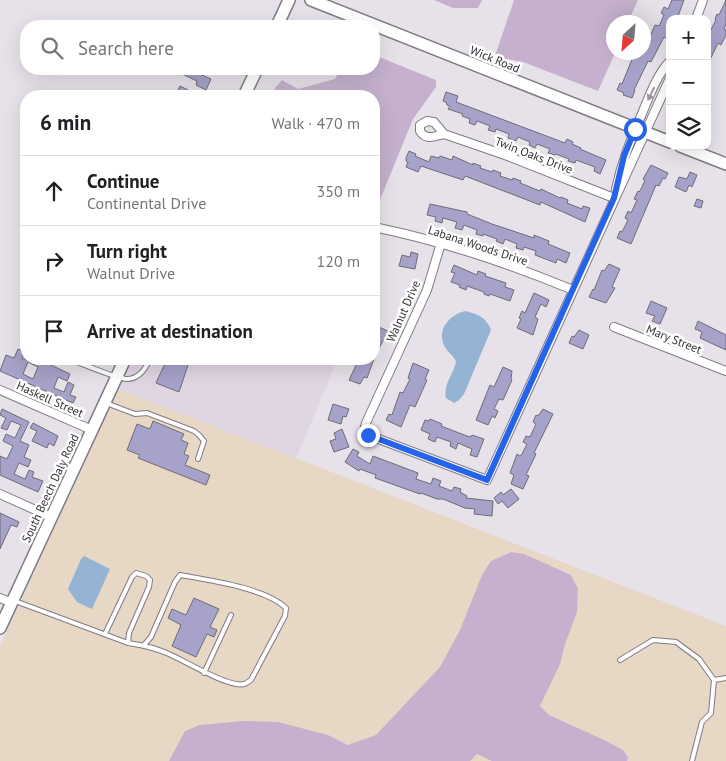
<!DOCTYPE html>
<html lang="en">
<head>
<meta charset="utf-8">
<style>
  body { margin:0; font-family:"PT Sans",sans-serif; background:#f6f6f6; color:#202124 }
  .controls { position:absolute; right:15px; top:15px; display:grid; overflow:hidden; border-radius:10px; box-shadow:0 5px 20px #0002 }
  .controls button { width:45px; height:45px; display:grid; place-items:center; padding:0; border:0; border-bottom:1px solid #e0e0e0; background:#fff; color:#202124; font:25px sans-serif }
  .compass { position:absolute; left:606px; top:15px; width:45px; height:45px; border-radius:50%; background:#fff; box-shadow:0 5px 20px #0002; rotate:206deg }
  .stop { position:absolute; width:15px; height:15px; margin:-11px; border:4px solid #2563eb; border-radius:50%; background:#fff }
  .stop.end { background:#2563eb; border-color:#fff; box-shadow:0 1px 5px #0008 }
  .list { margin:0; padding:0; list-style:none }
  h2 { display:flex; justify-content:space-between; align-items:center; height:65px; margin:0; padding:0 20px; font-size:21px }
  h2 small { font-size:16px; font-weight:400; color:#757577 }
  .list li { display:grid; grid-template-columns:32px 1fr auto; gap:15px; align-items:center; box-sizing:border-box; height:70px; padding:0 20px; border-top:1px solid #e0e0e0 }
  .list b { display:block; font-size:19px; white-space:nowrap }
  .list p { margin:0; font-size:16px; white-space:nowrap; color:#757577 }
  .list em { font-size:16px; font-style:normal; color:#757577 }
  .icon { flex:none; width:28px; height:28px; fill:none; stroke:currentColor; stroke-width:2; stroke-linecap:round; stroke-linejoin:round }
  .map { position:relative; flex:none; width:726px; height:761px; overflow:hidden }
  .search { position:absolute; background:#fff; box-shadow:0 5px 20px #0002; left:20px; top:20px; width:360px; height:55px; display:flex; align-items:center; gap:12px; box-sizing:border-box; padding:0 18px; border-radius:20px; color:#757577; font-size:19px }
  .panel { position:absolute; background:#fff; box-shadow:0 5px 20px #0002; left:20px; top:90px; width:360px; height:275px; border-radius:20px }
  .map>svg:first-child { display:block }
  .industrial { fill:#e7d7c5 }
  .built { fill:#e0d5e3 }
  .green { fill:#c5b1cd }
  .water { fill:#95b3d2 }
  .building { fill:#a6a2c9; stroke:#6e6d76; fill-rule:evenodd }
  .lines { fill:none; stroke-linecap:round; stroke-linejoin:round }
  .lane-casing { stroke:#807a82; stroke-width:6 }
  .street-casing { stroke:#807a82; stroke-width:10 }
  .secondary-casing { stroke:#807a82; stroke-width:14 }
  .lane { stroke:#fff; stroke-width:4 }
  .street { stroke:#fff; stroke-width:8 }
  .secondary { stroke:#fff; stroke-width:11 }
  .oneway { fill:#9a989a }
  .route { stroke:#2563eb; stroke-width:6 }
  .labels { text-anchor:middle; dominant-baseline:central; stroke-width:5; stroke-linejoin:round; paint-order:stroke }
  .street-label { font-size:12px; fill:#343135; stroke:#fff }
</style>
</head>
<body>
<div class="map">
<svg width="726" height="761" viewBox="0 0 726 761">
  <rect width="100%" height="100%" fill="#e7e1e9"/>
  <!-- industrial -->
  <path class="industrial" d="M119 389 726 626V761H0V646Z"/>
  <!-- built -->
  <path class="built" d="M133 359H338L296 458 119 389Z"/>
  <!-- green -->
  <path class="green" d="M434 0H482L478 8H453Z
    M514 0H638L628 22H614V52L615 53 598 91 523 62 502 58 496 53Z
    M374 55 436 80V87L413 119 375 212 374 96H271L275 88 282 80 298 89 335 79 340 69H374Z
    M511 552 524 554 571 575 578 589 577 612 565 644 560 664 540 706 549 715 604 740 623 750 628 757 627 761H492L477 754 470 761H169L185 731 200 725 243 721 278 722 328 735 348 745 376 735 440 667 460 630 482 575 491 561Z"/>
  <!-- water -->
  <path class="water" d="M465 311C478 314 486 317 491 330L464 394 459 400 454 403 446 398C443 385 453 375 456 362 454 356 451 355 447 350 434 333 448 315 465 311Z
    M84 556 110 569 92 609 77 602 68 589 81 559Z"/>
  <!-- building -->
  <path class="building" d="M672 0H684L677 19H670V29L666 38 664 37 651 62 648 61 634 90H635L632 98 623 95 624 93 617 90 620 83 622 84 635 52H644V43L647 44 655 25 659 26 664 15 661 13 664 7 668 9Z
    M726 0V24L724 29 726 30V35L721 45 718 43 707 66V37L716 20 715 19 717 14 719 15Z
    M185 69H194L193 71 211 79 206 90 196 85 197 81 182 74Z
    M180 86 188 90 184 96 176 94Z
    M446 92 458 96 456 102 565 143 567 139 573 142 572 144 581 148 580 149 606 160 600 174 594 171 595 167 576 160 575 163 568 161 569 159 556 154 555 155 548 153 550 149 537 144 535 148 529 145 530 142 518 137 516 141 508 138 509 134 496 129 495 132 488 130 490 126 477 121 475 125 469 123 470 119 462 116 463 114 448 109 450 106 447 105 446 102 443 101Z
    M409 151 416 154 415 156 429 162 431 156 439 158 440 156 452 160 453 156 473 165V163L481 166 480 168 492 172 493 170 501 173 500 176 512 180 513 178 521 181 520 183 540 191 541 189 560 198 561 197 568 200 567 203 582 209 583 206 590 208 585 222 541 202 540 205 465 176 463 180 421 166 418 172 406 167 408 162 406 161V158Z
    M651 165 668 173 665 179 663 178 659 186 656 185 631 244 617 238 620 231 622 232 628 220 625 218 628 211 631 213 637 200 634 199 638 191 639 192 641 189 645 180 643 179Z
    M690 172 697 175 692 187 689 185 686 192 675 187 679 177 687 179Z
    M697 199 703 201 701 208 694 206Z
    M430 204 467 212V214L492 224 534 238V235L549 241 548 244 570 253 566 263 557 259 556 263 535 255 536 251 524 247 523 250 516 248 517 244 505 239 503 244 496 241 497 239 483 234V236L476 234 477 230 464 225 462 230 455 228 457 222 443 218 442 223 435 221 436 217 427 215Z
    M411 252 418 254 415 269 399 266 402 255 410 257Z
    M609 264 620 269 612 287 615 288 606 303 589 297 593 289 594 290 602 270 604 271Z
    M454 265 477 275 478 271 486 274 485 276 506 283 505 287 514 290 510 301 490 294 489 296 484 294V292L467 286 466 290 459 287 460 285 451 282 455 273 451 272Z
    M534 293 549 300 546 307 541 304 535 317 538 319 533 335 517 328 521 319 519 318 522 311 525 313Z
    M651 301 667 308 660 324 652 321 655 316 646 313Z
    M698 321 726 335V350L700 338 702 332 695 329Z
    M374 325 388 331 374 358Z
    M579 330 589 335 583 349 569 343 572 336 574 337Z
    M18 349 25 352 22 359H38L70 374 67 381 58 377 54 388 64 392 68 382 74 385 70 395 76 397 73 403 0 371 6 355 14 358ZM28 362 38 367 33 379 23 374Z
    M167 359H190L179 392 156 383Z
    M359 359H374L367 378 364 377 360 384 349 380Z
    M413 363 429 370 425 379 427 380 415 407 410 405 401 427 386 420 389 414 392 415 400 392 403 393 410 379 408 378Z
    M503 367 512 371 511 379 512 380 503 400 499 399 494 409 498 411 495 418 492 416 488 425 476 420 490 385 494 387Z
    M333 404 349 409 346 417 343 416 341 424 328 420Z
    M2 409 29 422 20 441 29 445 24 457 31 460 28 467 19 463 14 474 25 479 29 470 34 472 32 477 43 481 38 492 0 475V456L7 459 13 446 3 441 6 434 15 438 21 425 11 421 7 430 1 428 6 418 0 415Z
    M543 409 553 414 534 453 536 454 526 475 529 476 523 489 511 484 514 475 510 473 517 454 520 456 522 454 527 444 523 442 526 436 530 437 536 424 533 422 536 415 538 416Z
    M430 419 442 424 441 426 467 436 471 437 472 435 484 439 477 457 470 455 472 449 458 443 456 449 450 446 451 442 437 437 435 442 428 439 430 434 421 430 425 420 429 421Z
    M153 421 184 434 181 440 188 443 184 454 189 456 185 465 210 475 206 485 138 458 140 455 127 450 137 424 150 429Z
    M33 423 58 436 54 446 49 443 47 448 32 441 37 431 30 428Z
    M342 429 349 447 334 452 330 441 336 439 334 433Z
    M353 449 359 452 357 456 370 464 373 456 418 473 416 479 431 484 433 478 441 481 439 486 452 491 454 487 461 489 460 492 467 496 466 498 493 501 492 516 474 514 475 509 465 508 443 499H437L421 493 420 494 375 478 376 475 360 469 359 471 345 462Z
    M511 489 519 499 508 508 502 501 498 504 494 498 501 492 503 495Z
    M0 513 19 522 17 527 11 525 0 549Z
    M194 598 219 609 210 627 217 630 214 637 207 634 196 657 172 646 181 625 168 618 172 609 186 615Z"/>
  <g class="lines">
    <!-- lane casing -->
    <g class="lane-casing">
      <path id="lane" d="M69 359C81 363 117 379 127 379 139 379 146 368 150 359
        M106 403 135 414 147 413 194 431 199 435 204 441 198 459
        M15 601 128 643C142 645 156 648 169 654 185 661 229 688 244 684 245 684 251 680 251 680L285 616 286 608C266 588 208 580 180 575L175 582 151 637 144 645
        M105 634 132 577 136 573 146 576 150 580 149 587 129 633 128 643
        M620 660 653 640 676 642 699 659 714 680 711 713 702 722 692 761
        M204 673 231 615
        M714 680 726 678"/>
    </g>
    <!-- street casing -->
    <g class="street-casing">
      <path id="street" d="M696 19 703 0
        M444 134C435 136 426 141 420 131V125L427 121 434 122 444 134 505 155 614 198
        M616 189C622 161 630 142 641 116 649 97 656 76 670 61
        M374 227C442 241 508 263 573 290
        M441 243 427 290 366 423 364 431 368 435 487 480 670 78
        M614 327 726 371
        M0 390 92 430
        M0 494 51 517
        M0 598 12 603"/>
    </g>
    <!-- secondary casing -->
    <g class="secondary-casing">
      <path id="secondary" d="M311 0 670 142
        M277 26 289 0
        M244 96 257 69
        M680 146 726 164
        M0 628 125 359"/>
    </g>
    <!-- lane -->
    <use href="#lane" class="lane"/>
    <!-- street -->
    <use href="#street" class="street"/>
    <!-- secondary -->
    <use href="#secondary" class="secondary"/>
  </g>
  <!-- one-way arrows -->
  <defs><path id="oneway-solid" d="M-6-.8H1V-3.2L6.5 0L1 3.2V.8H-6Z" transform="scale(1.25)"/></defs>
  <use class="oneway" href="#oneway-solid" transform="translate(651 94) rotate(116)"/>
  <g class="lines">
    <!-- route -->
    <path class="route" d="M368 435 487 480 614 198 624 156 635 129"/>
  </g>
  <g class="labels">
    <!-- street labels -->
    <g class="street-label">
      <text transform="translate(495 59) rotate(22)">Wick Road</text>
      <text transform="translate(534 155) rotate(21)">Twin Oaks Drive</text>
      <text transform="translate(478 245) rotate(18)">Labana Woods Drive</text>
      <text transform="translate(403 311) rotate(-66)">Walnut Drive</text>
      <text transform="translate(674 339) rotate(22)">Mary Street</text>
      <text transform="translate(50 399) rotate(24)">Haskell Street</text>
      <text transform="translate(50 488) rotate(-65)">South Beech Daly Road</text>
    </g>
  </g>
</svg>
<div class="controls">
<button>+</button>
<button>−</button>
<button><svg class="icon" aria-label="layers" viewBox="0 0 24 24"><path d="M12 4l9 5-9 5-9-5zM3 14l9 5 9-5"/></svg></button>
</div>
<svg class="compass" viewBox="-18 -18 36 36"><path d="M0-13l5 13h-10z" fill="#e53935"/><path d="M0 13l5-13h-10z" fill="#757577"/></svg>
<div class="stop" style="left:635px;top:129px"></div>
<div class="stop end" style="left:368px;top:435px"></div>
<div class="search"><svg class="icon" aria-label="search" viewBox="0 0 24 24"><circle cx="10" cy="10" r="6"/><path d="M15 15l6 6"/></svg>Search here</div>
<section class="panel">
<h2>6 min<small>Walk · 470 m</small></h2>
<ul class="list">
<li><svg class="icon" aria-label="ahead" viewBox="0 0 24 24"><path d="M12 20V5M6 11l6-6 6 6"/></svg><div><b>Continue</b><p>Continental Drive</p></div><em>350 m</em></li>
<li><svg class="icon" aria-label="right" viewBox="0 0 24 24"><path d="M7 20v-9h11M14 6l5 5-5 5"/></svg><div><b>Turn right</b><p>Walnut Drive</p></div><em>120 m</em></li>
<li><svg class="icon" aria-label="arrive" viewBox="0 0 24 24"><path d="M6 21V4h12l-3 4 3 4H6"/></svg><div><b>Arrive at destination</b></div></li>
</ul>
</section>
</div>
</body>
</html>
